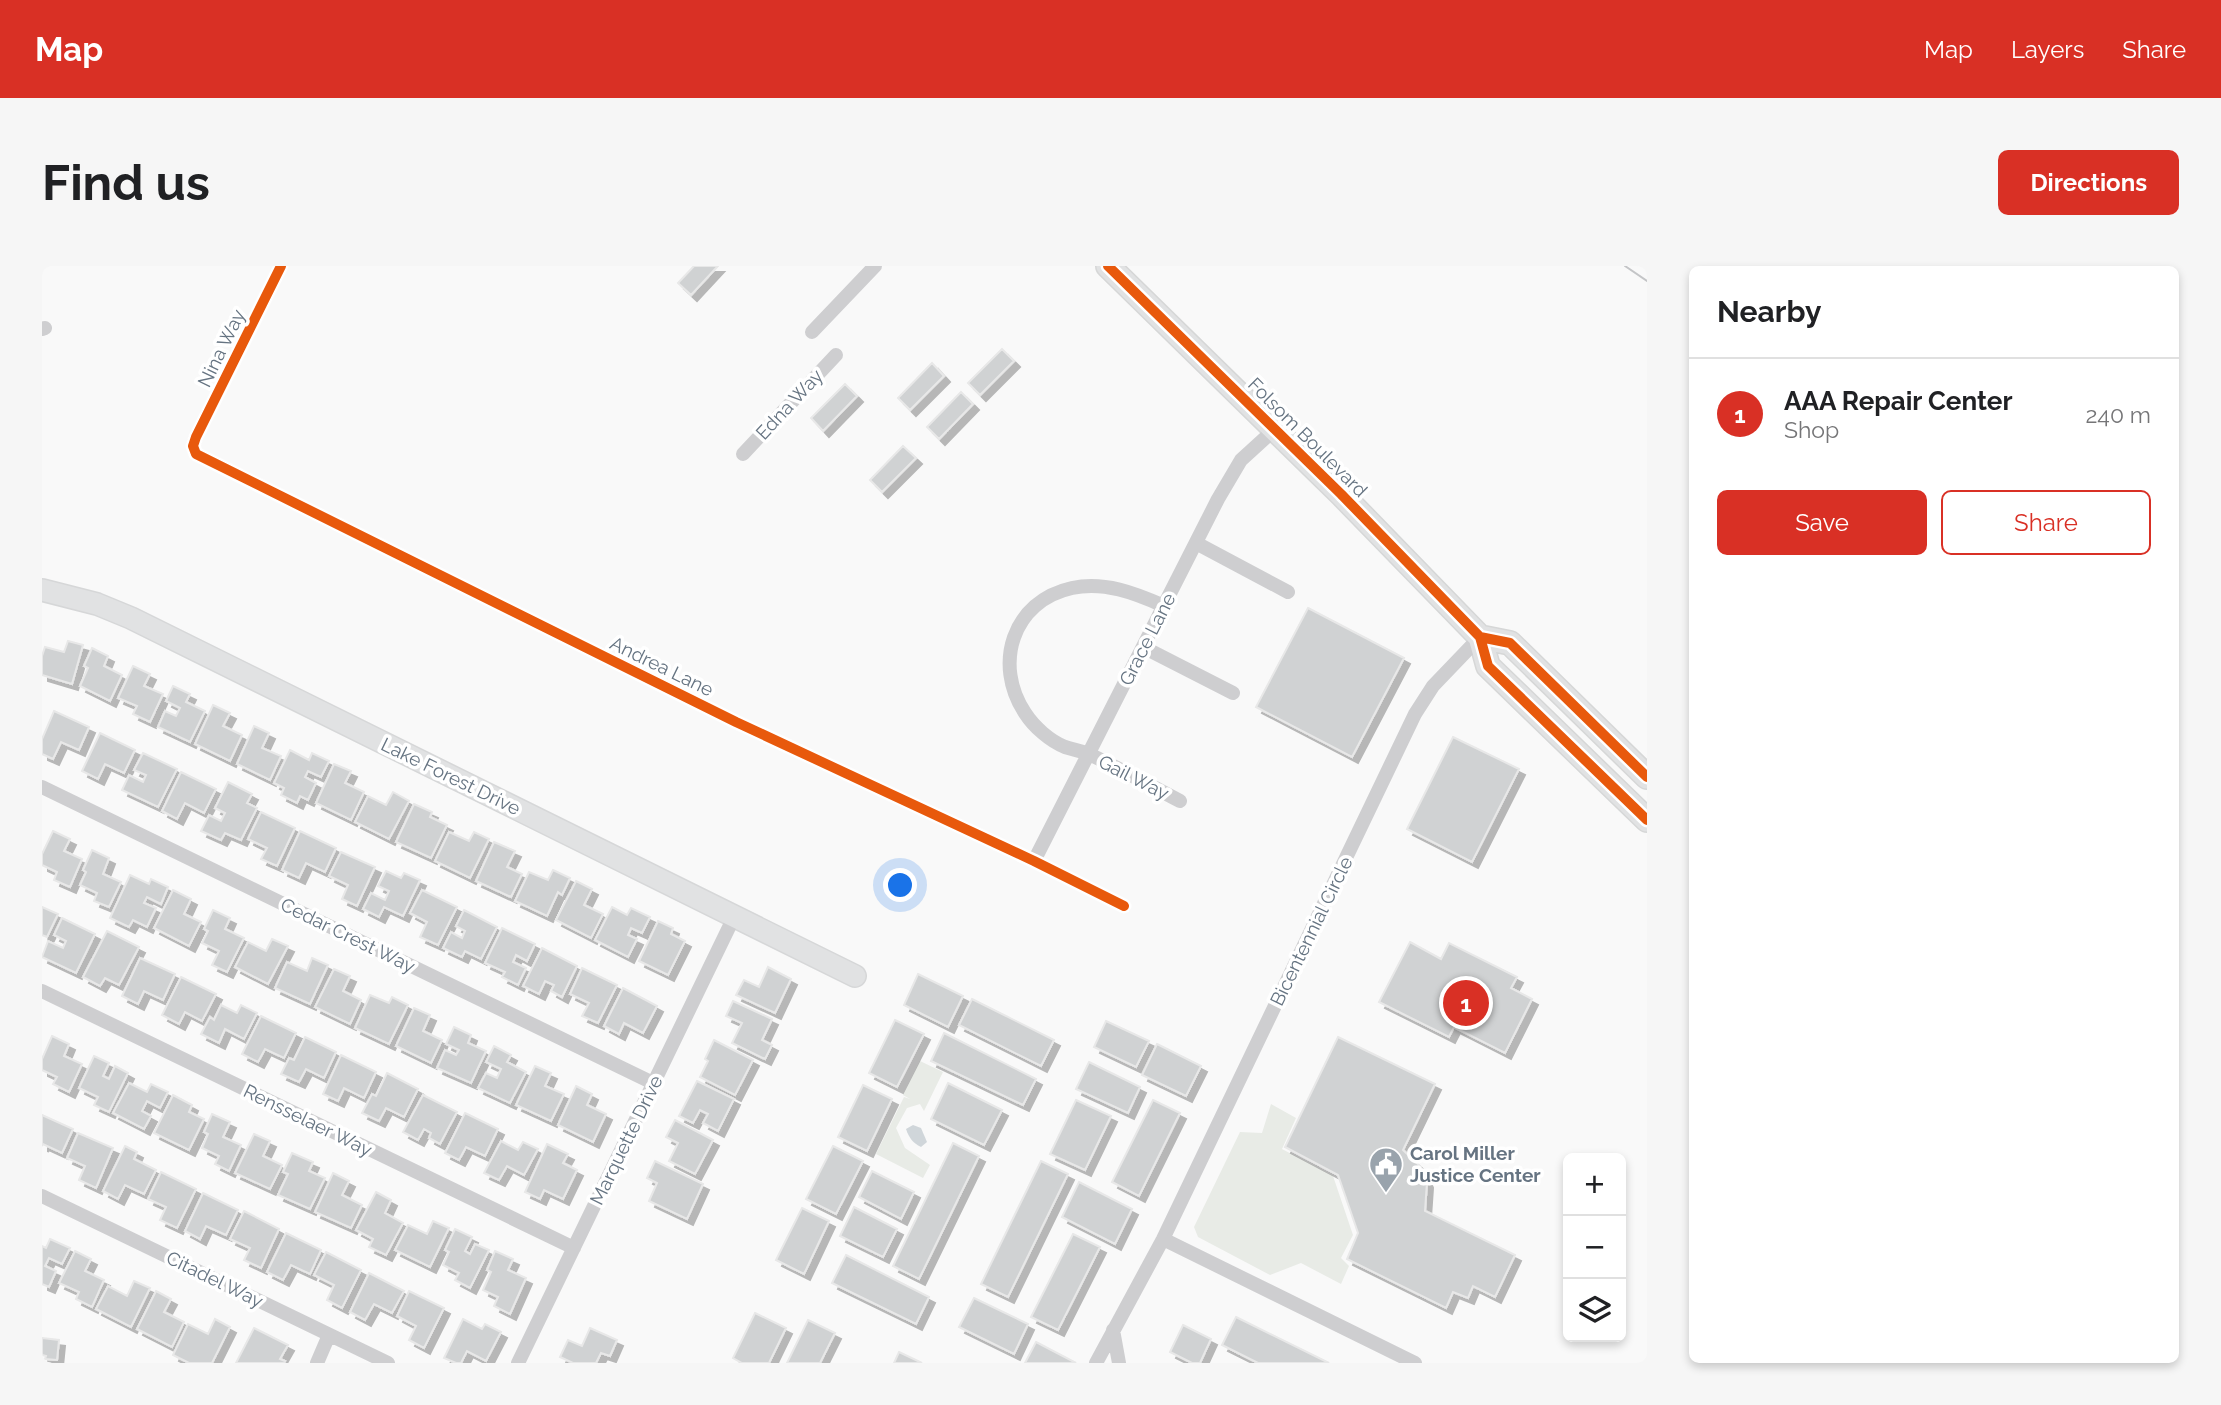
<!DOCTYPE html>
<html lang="en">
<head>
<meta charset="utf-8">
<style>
  body { margin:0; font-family:Raleway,sans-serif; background:#f6f6f6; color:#202124 }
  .controls { position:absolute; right:21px; bottom:21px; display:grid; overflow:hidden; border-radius:10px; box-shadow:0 4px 10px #0003 }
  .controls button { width:63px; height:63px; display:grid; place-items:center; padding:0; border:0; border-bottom:2px solid #e0e0e0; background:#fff; color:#202124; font:35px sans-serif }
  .you { position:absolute; left:859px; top:620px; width:24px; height:24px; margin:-18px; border:5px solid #fff; border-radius:50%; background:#1a73e8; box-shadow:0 0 0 10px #1a73e833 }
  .badge { display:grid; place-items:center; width:46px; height:46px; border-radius:50%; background:#d93025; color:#fff; font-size:23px; font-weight:700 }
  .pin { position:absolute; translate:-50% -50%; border:4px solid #fff; box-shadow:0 2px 7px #0006 }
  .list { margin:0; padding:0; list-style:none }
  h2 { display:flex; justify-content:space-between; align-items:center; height:91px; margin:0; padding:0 28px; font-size:30px }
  h2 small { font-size:23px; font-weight:400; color:#757577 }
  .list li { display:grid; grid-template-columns:46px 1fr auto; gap:21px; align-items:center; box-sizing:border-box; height:112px; padding:0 28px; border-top:2px solid #e0e0e0 }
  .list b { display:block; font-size:26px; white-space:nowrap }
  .list p { margin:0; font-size:23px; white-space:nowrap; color:#757577 }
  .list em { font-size:23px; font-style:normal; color:#757577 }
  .actions { display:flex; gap:14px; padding:21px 28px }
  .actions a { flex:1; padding:16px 0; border:2px solid #d93025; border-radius:10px; text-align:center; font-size:24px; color:#d93025 }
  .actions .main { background:#d93025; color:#fff }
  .icon { flex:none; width:38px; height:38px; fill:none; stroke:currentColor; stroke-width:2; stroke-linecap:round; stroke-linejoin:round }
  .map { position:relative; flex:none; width:1605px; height:1097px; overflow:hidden; border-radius:10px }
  header { display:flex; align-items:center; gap:42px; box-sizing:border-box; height:98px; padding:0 35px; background:#d93025; color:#fff }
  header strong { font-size:33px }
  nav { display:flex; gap:38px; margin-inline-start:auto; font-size:24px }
  .intro { display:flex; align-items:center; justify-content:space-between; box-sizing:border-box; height:168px; padding:0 42px }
  h1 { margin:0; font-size:49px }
  .button { padding:18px 32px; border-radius:10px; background:#d93025; color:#fff; font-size:24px; font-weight:700 }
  main { display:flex; gap:42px; padding:0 42px }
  aside { flex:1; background:#fff; border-radius:10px; box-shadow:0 4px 10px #0003 }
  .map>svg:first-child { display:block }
  .green { fill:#e8ebe6 }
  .water { fill:#d0d6da }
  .building { fill:#d0d2d3; stroke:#e8e8e8; stroke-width:2; filter:url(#shadow) }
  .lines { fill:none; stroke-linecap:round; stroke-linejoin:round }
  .secondary-casing { stroke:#d6d7d8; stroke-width:24 }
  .primary-casing { stroke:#d6d7d7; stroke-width:26 }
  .street { stroke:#ceced0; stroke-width:14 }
  .secondary { stroke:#e1e2e3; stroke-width:21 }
  .primary { stroke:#e1e2e3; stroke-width:23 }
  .tram { stroke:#c4c5c7; stroke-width:2 }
  .cycleway-casing { stroke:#fff; stroke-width:15 }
  .cycleway { stroke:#e8590c; stroke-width:10 }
  .labels { text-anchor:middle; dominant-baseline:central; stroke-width:7; stroke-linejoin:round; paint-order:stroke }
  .street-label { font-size:19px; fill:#667482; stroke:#fff }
  .poi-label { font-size:19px; font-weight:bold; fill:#667482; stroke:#fff; text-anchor:start }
</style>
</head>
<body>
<header>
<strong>Map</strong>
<nav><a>Map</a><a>Layers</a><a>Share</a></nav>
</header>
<div class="intro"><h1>Find us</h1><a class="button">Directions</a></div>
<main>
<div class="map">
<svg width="1605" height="1097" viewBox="0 0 1605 1097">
  <defs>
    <filter id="shadow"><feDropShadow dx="6" dy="6" stdDeviation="0" flood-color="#0004"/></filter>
  </defs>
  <rect width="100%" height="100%" fill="#f9f9f9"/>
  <!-- green -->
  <path class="green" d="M878 795 901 806 882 845 878 838 865 842 854 862 863 882 888 899 881 912 834 888 862 831 868 833 861 829Z
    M1229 838 1254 852 1240 883 1291 910 1311 969 1299 992 1307 1000 1299 1018 1259 997 1228 1009 1156 971 1152 961 1198 866 1220 867Z"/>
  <!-- water -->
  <path class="water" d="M871 859 879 862 885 876 879 881C871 877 867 872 864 863Z"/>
  <!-- building -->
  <path class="building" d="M652 0H676L649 29 636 17Z
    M960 83 972 95 938 129 926 117Z
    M890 97 902 110 868 144 856 132Z
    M803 118 815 130 781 165 769 152Z
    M919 126 931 138 897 173 885 161Z
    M861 180 874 192 840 226 828 214Z
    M1266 342 1362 392 1310 491 1214 441Z
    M26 375 41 379 30 418 0 409V390L3 381 22 386Z
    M50 382 66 390 62 400 80 409 68 435 38 420 46 402 42 400Z
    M91 400 108 408 102 420 121 428 108 456 91 448 95 440 76 432Z
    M131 420 148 428 144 436 163 445 148 476 116 461 123 445 134 450 138 442 124 435Z
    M171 439 188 447 181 460 200 469 188 495 153 478Z
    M12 445 47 461 37 484 19 476 11 493 0 488V473Z
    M212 460 227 467 220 482 239 490 228 514 195 498Z
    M58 467 93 484 82 507 63 498 56 513 40 505Z
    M1411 471 1477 503 1430 596 1365 563Z
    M248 484 267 494 270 487 287 495 279 511 266 505 263 511 274 517 266 534 258 530 255 537 239 529 242 522 232 517Z
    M101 487 135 503 116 541 80 524 87 509 101 516 104 509 92 504Z
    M292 498 309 505 303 517 322 526 309 554 274 537Z
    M139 506 174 523 162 547 143 537 135 553 120 545Z
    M186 516 210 528 205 537 215 542 199 574 183 567 179 574 159 565 167 549 179 555 183 547 173 542Z
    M351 526 367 535 347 573 313 556 326 530 344 539Z
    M372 538 390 546 388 551 405 559 389 592 354 576Z
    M219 546 253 562 235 600 219 593 225 582 206 573Z
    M11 565 28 573 22 585 40 593 28 621 12 614 15 606 0 599V588Z
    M258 565 294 582 283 606 264 597 257 612 240 604Z
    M407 566 427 575 432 566 447 573 428 612 393 595Z
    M452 576 473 585 465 601 480 608 469 631 434 615Z
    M50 584 67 592 61 608 79 616 67 641 52 635 55 627 38 619 44 606 41 604Z
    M299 586 333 601 315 640 300 633 306 619 287 610Z
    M511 604 528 612 520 629 516 626 505 650 473 635 487 606 506 614Z
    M344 605 359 612 362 607 378 614 361 650 342 641 337 651 321 643 329 627 343 634 347 625 336 620Z
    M88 609 107 618 109 613 126 621 119 638 105 631 102 637 114 642 105 661 91 654 87 661 68 652Z
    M534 615 550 623 542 639 561 648 549 672 514 654Z
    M131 624 149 633 142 648 159 656 147 680 112 662Z
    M380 624 415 641 396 679 378 671 385 656 368 647Z
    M0 641 16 648 5 671 0 669Z
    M570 641 585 649 589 642 608 651 600 667 589 662 586 669 595 673 586 691 553 674Z
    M171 644 188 652 183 663 202 672 185 706 170 699 177 685 160 677 166 665 162 663Z
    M422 644 455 661 439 693 423 685 420 691 401 682 409 666 420 672 423 665 414 660Z
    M20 652 53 668 34 707 0 691 6 675 21 682 24 675 12 669Z
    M616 655 631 662 629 668 643 675 626 709 597 695Z
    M460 662 493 678 485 695 474 689 471 696 484 702 476 719 460 711 463 706 443 697Z
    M65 665 97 681 77 719 63 712 58 720 41 711Z
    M230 673 246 680 226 718 193 701 206 676 224 685Z
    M1368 676 1399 693 1407 677 1475 711 1469 722 1490 733 1463 787 1412 761 1407 771 1337 736Z
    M500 682 535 700 520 731 509 725 512 719 503 715 497 728 481 720Z
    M98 692 133 708 121 734 102 725 96 738 80 730Z
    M270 692 286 699 268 738 233 722 245 696 265 705Z
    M726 701 749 713 733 747 694 729 702 714 717 721Z
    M540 702 575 719 556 757 540 750 547 737 528 728Z
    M292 703 308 710 301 725 319 734 308 758 273 741Z
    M876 708 921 730 906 761 862 739Z
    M139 711 174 728 160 755 143 746 137 758 120 749Z
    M581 722 615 740 601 767 582 757 577 768 562 760Z
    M328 729 347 737 350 731 366 739 347 778 313 762Z
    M930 733 1012 774 999 800 917 759Z
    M691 735 730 753 720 774 730 779 723 793 690 777 700 757 684 750Z
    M179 739 195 747 199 739 215 747 202 773 183 763 177 777 159 768 168 751 172 754Z
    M372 742 388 749 381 765 400 774 389 797 354 780Z
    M219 750 254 767 242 792 223 783 216 796 200 788Z
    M853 754 882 768 855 821 827 807Z
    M1064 755 1107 775 1094 801 1052 781Z
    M412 761 429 769 426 777 444 785 429 817 395 802 403 784 414 789 417 784 404 778Z
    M902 767 994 813 981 839 889 795Z
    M10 770 27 778 22 790 40 798 27 826 11 818 15 811 0 804V793Z
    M263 771 294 786 282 812 264 803 257 816 239 808 247 792 252 794Z
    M1296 771 1393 818 1361 884 1378 900 1382 908 1385 916 1383 945 1473 989 1453 1031 1431 1020 1426 1032 1411 1026 1404 1042 1305 993 1316 967 1296 909 1243 881Z
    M672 774 711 794 693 829 658 811 666 795 663 793Z
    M1115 778 1159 800 1144 830 1100 809Z
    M452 780 469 789 465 796 484 806 468 837 436 822 444 807 455 812 459 803 444 796Z
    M299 789 334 806 322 832 302 822 296 835 281 828Z
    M52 790 67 797 61 810 67 813 73 800 86 807 67 846 52 839 56 831 37 822Z
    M1047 796 1098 821 1086 847 1034 823Z
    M493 800 509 807 503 820 522 828 509 855 474 839Z
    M345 807 376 823 362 851 344 842 337 855 320 847 330 828 334 830Z
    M655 815 692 833 676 865 661 857 666 848 658 844 651 857 637 850Z
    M87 817 105 826 109 818 126 826 118 842 105 835 100 845 109 850 102 863 71 847Z
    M906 817 960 844 942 879 889 853Z
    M821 819 850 833 825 885 796 871Z
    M534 820 550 828 545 839 564 848 551 876 516 859Z
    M131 829 150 839 147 846 162 853 147 884 112 867Z
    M381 829 415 846 398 878 387 872 389 867 382 863 376 874 361 866Z
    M1034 834 1069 850 1043 904 1008 888Z
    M1111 834 1138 847 1097 930 1070 916Z
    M423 847 456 863 443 890 424 881 417 894 403 887Z
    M170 848 188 856 181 871 199 879 187 905 173 898 177 890 160 882 166 868 162 866Z
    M0 849 31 863 20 887 1 878 0 880Z
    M633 854 671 874 653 908 627 895 636 877 624 871Z
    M36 867 71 882 54 922 37 914 43 900 25 892Z
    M212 868 228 875 221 890 240 899 228 923 193 907Z
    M459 875 476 884 481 876 496 883 482 909 465 900 457 914 442 907Z
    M911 877 937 890 877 1013 851 1000Z
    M505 878 526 888 521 897 535 904 521 933 502 924 498 933 483 926Z
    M83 880 95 886 92 893 114 904 102 928 83 919 76 933 61 925Z
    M791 880 821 895 794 948 764 933Z
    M250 887 271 896 267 905 283 912 268 943 236 929 246 908 241 906Z
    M613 895 661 918 645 953 607 935 615 917 605 912Z
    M999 895 1026 908 966 1031 939 1018Z
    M830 905 872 926 859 953 817 931Z
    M119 906 154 923 135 962 118 954 124 941 106 933Z
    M291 907 307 915 300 929 320 939 309 962 273 946Z
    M1037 916 1090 943 1073 978 1020 951Z
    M334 926 349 934 343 947 361 957 344 989 327 981 331 973 314 964Z
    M161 927 196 944 184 969 164 960 158 973 143 965Z
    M812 941 855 963 841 991 798 970Z
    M760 942 787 955 762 1008 734 994Z
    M202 945 237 963 219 1002 202 994 208 982 188 973Z
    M391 955 407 962 388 1001 353 984 366 959 385 968Z
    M413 963 430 971 423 985 428 988 433 978 447 984 428 1022 413 1014 417 1007 401 999 407 986 403 984Z
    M244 967 279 984 268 1008 249 999 241 1014 225 1006Z
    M1031 968 1058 981 1016 1064 989 1051Z
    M8 973 28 982 20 998 7 992 3 1000 14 1005 7 1021 0 1018V980L4 982Z
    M33 985 49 993 43 1005 62 1014 50 1041 34 1033 37 1026 17 1017Z
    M453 985 471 993 466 1004 484 1012 468 1048 452 1040 456 1031 441 1024 449 1006 445 1004Z
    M284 986 319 1004 300 1042 285 1034 292 1019 272 1009Z
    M804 989 887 1031 874 1058 790 1017Z
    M327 1007 362 1025 350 1047 332 1038 323 1054 308 1046Z
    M92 1015 108 1022 89 1061 54 1043 66 1020 85 1030Z
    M114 1025 129 1033 122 1046 142 1056 130 1081 95 1063Z
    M367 1025 402 1042 382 1082 367 1074 374 1060 355 1050Z
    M932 1032 986 1058 972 1088 917 1061Z
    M713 1047 744 1062 727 1097H700L691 1092Z
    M1194 1051 1287 1097H1216L1180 1079Z
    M173 1053 188 1061 170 1097H147L131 1089 146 1058 166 1068Z
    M421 1053 440 1063 443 1058 459 1066 444 1095 425 1085 419 1097H414L402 1092Z
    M766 1054 793 1067 778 1097H745Z
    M1141 1059 1169 1073 1158 1097H1150L1128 1086Z
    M212 1062 246 1079 238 1093 243 1095 242 1097H194Z
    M548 1062 575 1074 568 1090 559 1087 554 1097H531L518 1091 526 1074 540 1080Z
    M0 1072 17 1074 15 1094 3 1093 4 1090 0 1089Z
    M994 1076 1034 1097H983Z
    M857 1086 880 1097H852Z"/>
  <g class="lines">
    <!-- secondary casing -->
    <g class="secondary-casing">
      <path id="secondary" d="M0 324 55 338 89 352 813 710"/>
    </g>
    <!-- primary casing -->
    <g class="primary-casing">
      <path id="primary" d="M1066 0 1299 228 1438 371 1446 400 1605 554
        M1438 371 1468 377 1605 511"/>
    </g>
    <!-- street -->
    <path class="street" d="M239 0 154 171 151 180 154 188 694 456 992 595 1082 640
      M0 63 3 62
      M770 66 833 0
      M701 188 794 89
      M1154 277 1246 326
      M1122 340C1093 327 1062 315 1030 322 970 335 951 399 983 447 992 461 1008 475 1023 481 1032 484 1041 485 1049 489 1079 503 1109 520 1138 535
      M1101 381 1191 427
      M0 521 611 817
      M992 595 1176 233 1199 194 1233 163
      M0 725 532 982
      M0 930 346 1097
      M1121 973 1373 1097
      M1071 1064 1077 1097
      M275 1097 287 1069
      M476 1097 692 651
      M1054 1097 1121 973 1373 448 1391 420 1438 371"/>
    <!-- secondary -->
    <use href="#secondary" class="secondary"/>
    <!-- primary -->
    <use href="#primary" class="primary"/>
    <!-- tram -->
    <path class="tram" d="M1583 0 1605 15"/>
    <!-- cycleway casing -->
    <g class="cycleway-casing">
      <path id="cycleway" d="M239 0 154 171 151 180 154 188 694 456 992 595 1082 640
        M1066 0 1299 228 1438 371 1446 400 1605 554
        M1438 371 1468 377 1605 511"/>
    </g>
    <!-- cycleway -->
    <use href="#cycleway" class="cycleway"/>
  </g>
  <!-- icons -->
  <defs>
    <g id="civic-pin" transform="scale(1.75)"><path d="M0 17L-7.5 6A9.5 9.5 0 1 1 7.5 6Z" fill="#99a3ac" stroke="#fff"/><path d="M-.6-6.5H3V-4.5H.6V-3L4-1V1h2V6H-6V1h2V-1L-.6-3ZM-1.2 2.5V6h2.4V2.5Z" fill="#fff"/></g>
  </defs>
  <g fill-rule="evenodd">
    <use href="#civic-pin" x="1344" y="898"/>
  </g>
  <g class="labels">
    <!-- street labels -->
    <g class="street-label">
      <text transform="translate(179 82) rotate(-64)">Nina Way</text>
      <text transform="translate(747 138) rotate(-47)">Edna Way</text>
      <text transform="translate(1266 171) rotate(45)">Folsom Boulevard</text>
      <text transform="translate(1105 373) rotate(-63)">Grace Lane</text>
      <text transform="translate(620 400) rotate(26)">Andrea Lane</text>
      <text transform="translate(409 510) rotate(26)">Lake Forest Drive</text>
      <text transform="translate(1092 511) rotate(27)">Gail Way</text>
      <text transform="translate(1269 665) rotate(-64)">Bicentennial Circle</text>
      <text transform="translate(306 669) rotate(26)">Cedar Crest Way</text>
      <text transform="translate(266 854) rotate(26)">Rensselaer Way</text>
      <text transform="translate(584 874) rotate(-64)">Marquette Drive</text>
      <text transform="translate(173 1013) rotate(26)">Citadel Way</text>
    </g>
    <!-- poi labels -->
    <g class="poi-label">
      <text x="1368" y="887">Carol Miller<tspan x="1368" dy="22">Justice Center</tspan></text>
    </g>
  </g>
</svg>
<div class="controls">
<button>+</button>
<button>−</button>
<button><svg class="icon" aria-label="layers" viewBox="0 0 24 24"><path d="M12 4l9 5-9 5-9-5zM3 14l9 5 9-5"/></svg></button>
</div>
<div class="you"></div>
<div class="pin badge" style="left:1424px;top:737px">1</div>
</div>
<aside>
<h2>Nearby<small></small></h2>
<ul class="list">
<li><span class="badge">1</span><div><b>AAA Repair Center</b><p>Shop</p></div><em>240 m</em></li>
</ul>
<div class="actions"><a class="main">Save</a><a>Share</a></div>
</aside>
</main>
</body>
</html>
